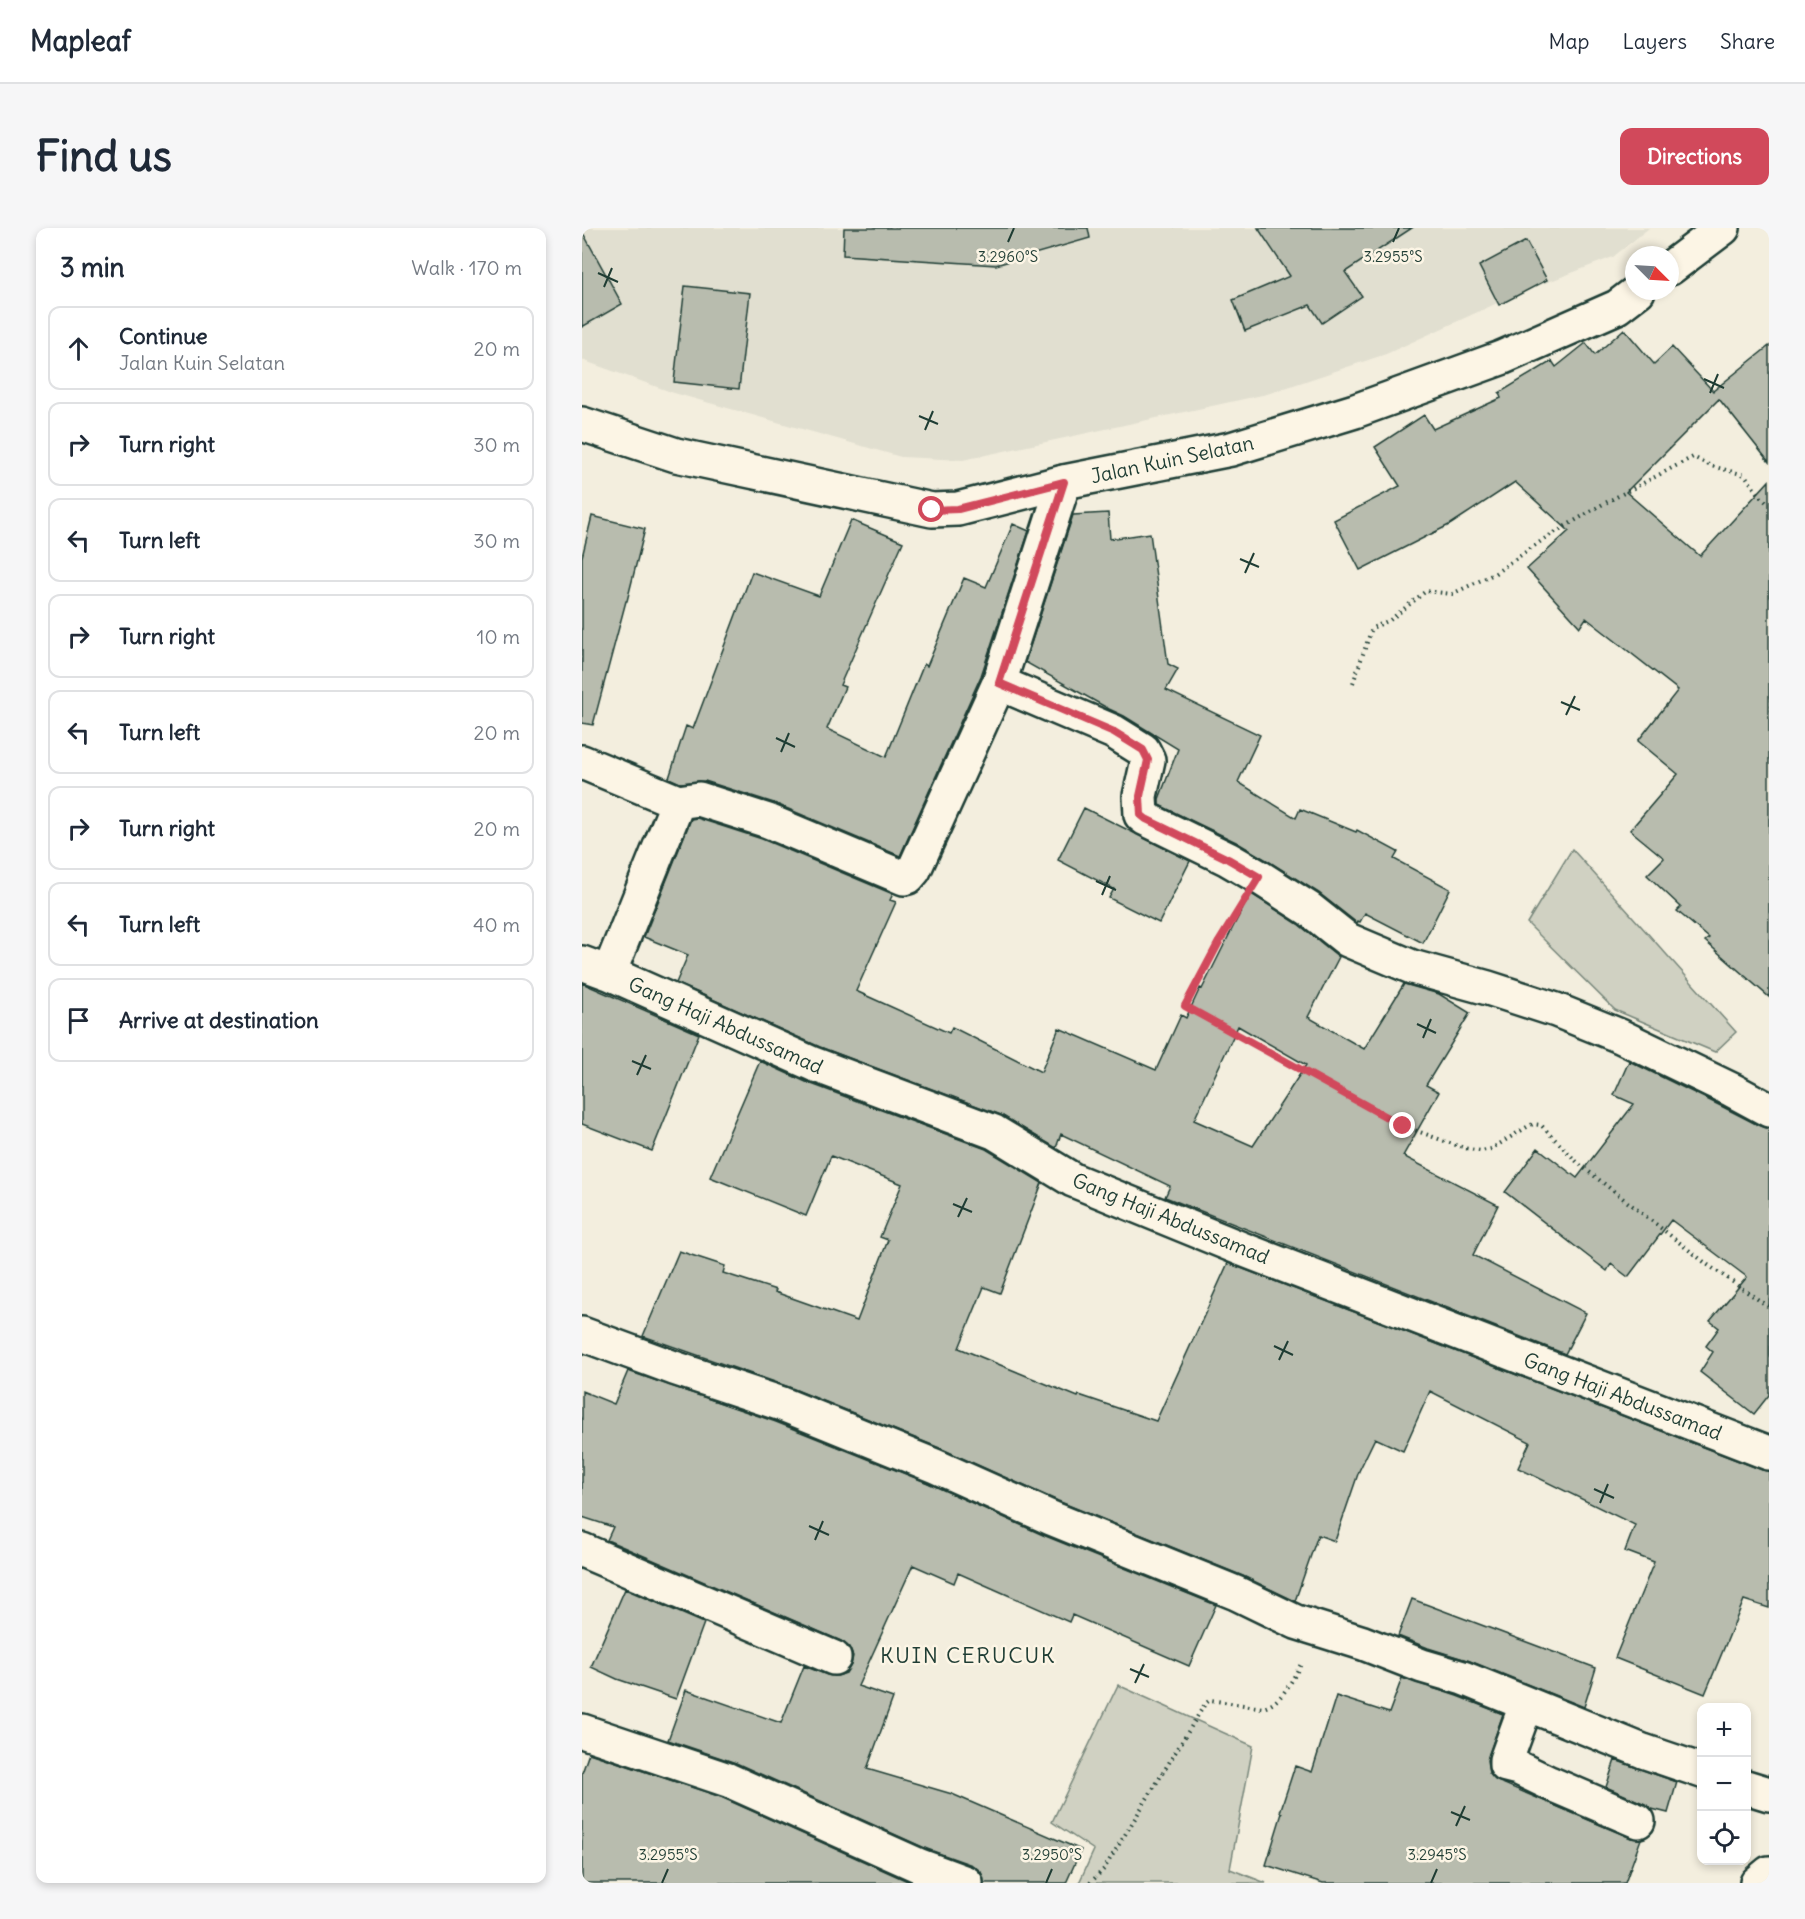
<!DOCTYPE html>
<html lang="en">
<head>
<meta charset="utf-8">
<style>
  body { margin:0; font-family:Delius,sans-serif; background:#f6f6f7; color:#1f2937 }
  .controls { position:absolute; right:18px; bottom:18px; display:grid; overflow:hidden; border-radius:12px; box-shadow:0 3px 9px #0003 }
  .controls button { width:54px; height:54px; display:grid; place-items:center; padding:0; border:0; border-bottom:2px solid #e0e1e3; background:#fff; color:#1f2937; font:30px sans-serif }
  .compass { position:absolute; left:1043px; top:18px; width:54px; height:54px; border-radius:50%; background:#fff; box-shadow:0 3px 9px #0003; rotate:114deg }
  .stop { position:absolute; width:18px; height:18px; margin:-14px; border:4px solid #d1495b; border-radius:50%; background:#fff }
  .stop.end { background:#d1495b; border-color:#fff; box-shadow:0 2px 6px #0008 }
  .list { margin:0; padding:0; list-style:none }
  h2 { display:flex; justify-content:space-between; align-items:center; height:78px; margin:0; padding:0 24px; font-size:26px }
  h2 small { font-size:20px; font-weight:400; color:#747a83 }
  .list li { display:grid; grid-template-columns:39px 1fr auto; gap:18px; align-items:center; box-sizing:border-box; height:84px; margin:0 12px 12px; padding:0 12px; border:2px solid #e0e1e3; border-radius:12px }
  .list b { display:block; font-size:22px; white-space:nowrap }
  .list p { margin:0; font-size:20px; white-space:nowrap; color:#747a83 }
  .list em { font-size:20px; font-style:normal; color:#747a83 }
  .icon { flex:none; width:33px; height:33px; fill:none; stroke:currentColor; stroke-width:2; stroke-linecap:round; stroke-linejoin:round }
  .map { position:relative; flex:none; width:1187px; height:1655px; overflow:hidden; border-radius:12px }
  header { display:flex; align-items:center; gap:36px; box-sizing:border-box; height:84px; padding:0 30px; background:#fff; border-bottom:2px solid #e0e1e3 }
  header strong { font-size:28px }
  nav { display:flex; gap:33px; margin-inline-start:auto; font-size:21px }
  .intro { display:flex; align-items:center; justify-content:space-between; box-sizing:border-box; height:144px; padding:0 36px }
  h1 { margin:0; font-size:42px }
  .button { padding:15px 27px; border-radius:12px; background:#d1495b; color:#fff; font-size:21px; font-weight:700 }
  main { display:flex; gap:36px; padding:0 36px }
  aside { flex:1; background:#fff; border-radius:12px; box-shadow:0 3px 9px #0003 }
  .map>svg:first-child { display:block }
  .built { fill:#e1dfd0 }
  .green { fill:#d0d1c2; stroke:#78877b; stroke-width:1.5 }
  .building { fill:#b8bcae; stroke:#1f3d34; stroke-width:1.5; fill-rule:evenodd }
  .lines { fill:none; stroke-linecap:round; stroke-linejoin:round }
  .minor-casing { stroke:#1f3d34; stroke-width:38 }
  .major-casing { stroke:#1f3d34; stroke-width:38 }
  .path { stroke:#1f3d34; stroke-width:4; stroke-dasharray:1.5 4.5; stroke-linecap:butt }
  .minor { stroke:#fcf5e5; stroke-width:33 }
  .major { stroke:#fcf5e5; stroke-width:33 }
  .route { stroke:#d1495b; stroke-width:8 }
  .ticks { fill:none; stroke:#1f3d34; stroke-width:2 }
  .labels { text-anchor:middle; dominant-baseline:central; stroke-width:5; stroke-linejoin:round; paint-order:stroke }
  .street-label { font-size:20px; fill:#1f3d34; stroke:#fcf5e5 }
  .quarter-label { font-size:22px; letter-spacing:1.5px; fill:#1f3d34; stroke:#fcf5e5 }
  .ticks-label { font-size:15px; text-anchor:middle; fill:#1f3d34; stroke:#fcf5e5; stroke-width:5; stroke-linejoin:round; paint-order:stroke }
</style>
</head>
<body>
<header>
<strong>Mapleaf</strong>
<nav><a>Map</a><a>Layers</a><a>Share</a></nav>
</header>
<div class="intro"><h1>Find us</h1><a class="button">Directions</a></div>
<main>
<aside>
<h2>3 min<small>Walk · 170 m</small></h2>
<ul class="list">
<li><svg class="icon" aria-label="ahead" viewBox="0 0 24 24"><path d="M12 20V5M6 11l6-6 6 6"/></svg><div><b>Continue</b><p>Jalan Kuin Selatan</p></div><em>20 m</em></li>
<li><svg class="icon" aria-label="right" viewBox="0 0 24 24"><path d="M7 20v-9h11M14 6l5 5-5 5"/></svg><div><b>Turn right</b></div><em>30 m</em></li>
<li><svg class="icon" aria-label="left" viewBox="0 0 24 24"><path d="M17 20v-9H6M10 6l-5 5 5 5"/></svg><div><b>Turn left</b></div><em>30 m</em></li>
<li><svg class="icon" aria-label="right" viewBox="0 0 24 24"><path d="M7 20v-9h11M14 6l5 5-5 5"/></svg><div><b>Turn right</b></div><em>10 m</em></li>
<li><svg class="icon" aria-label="left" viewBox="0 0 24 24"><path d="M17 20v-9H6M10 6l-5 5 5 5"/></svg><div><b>Turn left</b></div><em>20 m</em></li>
<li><svg class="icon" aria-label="right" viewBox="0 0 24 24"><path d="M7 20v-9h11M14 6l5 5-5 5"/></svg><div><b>Turn right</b></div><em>20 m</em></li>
<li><svg class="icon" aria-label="left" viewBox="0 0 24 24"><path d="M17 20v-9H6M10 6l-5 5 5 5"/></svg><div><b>Turn left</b></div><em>40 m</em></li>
<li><svg class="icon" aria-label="arrive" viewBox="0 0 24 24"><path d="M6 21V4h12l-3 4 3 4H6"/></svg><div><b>Arrive at destination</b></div></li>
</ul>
</aside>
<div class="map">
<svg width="1187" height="1655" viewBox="0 0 1187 1655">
  <rect width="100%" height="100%" fill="#f3eede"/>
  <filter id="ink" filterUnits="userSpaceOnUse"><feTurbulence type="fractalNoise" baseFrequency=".0167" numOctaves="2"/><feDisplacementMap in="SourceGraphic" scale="12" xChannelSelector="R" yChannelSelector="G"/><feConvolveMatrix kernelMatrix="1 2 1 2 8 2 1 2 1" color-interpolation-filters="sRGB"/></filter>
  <g filter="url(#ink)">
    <!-- built -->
    <path class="built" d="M0 0H1067L1031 29 935 66 804 126 685 166 381 232 319 229 92 165 0 132Z"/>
    <!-- green -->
    <path class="green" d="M990 621 1154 804 1133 824 1033 782 945 695Z
      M536 1457 671 1518 648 1641 684 1655H497L512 1622 470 1594Z"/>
    <!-- building -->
    <path class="building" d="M262 0H506L508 10 414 37 261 27Z
      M676 0H830L763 44 780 68 740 95 728 77 663 103 651 72 708 48Z
      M0 3 40 76 0 99Z
      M944 13 965 52 917 77 897 38Z
      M103 58 168 65 157 161 92 154Z
      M1042 101 1072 136 1090 119 1131 163 1187 118V234L1137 171 1044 264 1118 328 1187 253V769L1123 713 1127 710 1095 683 1099 679 1065 647 1082 630 1048 602 1096 546 1056 513 1096 462 1004 390 998 399 945 341 987 303 933 254 869 296 778 342 752 292 818 258 793 219 842 187 851 201 919 170 917 165 970 133 974 139 1004 115 1013 127Z
      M526 285 528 311 568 305 586 436 596 441 584 462 678 507 656 554 714 590 718 581 774 604 775 602 816 624 812 631 868 661 841 715 783 685 778 694 776 693 775 695 737 665 686 633 654 614 577 577V571L596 521 542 488 527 481 443 434 491 287Z
      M10 288 63 301 45 373H44L11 497 0 495V329Z
      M269 292 321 314 258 457 263 459 245 501 304 529 342 436 345 438 382 350 404 359 431 296 447 303 399 448 318 628 192 575 123 553 98 555 87 550 104 498 111 501 170 344 237 368Z
      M502 580 608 633 577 695 527 670 532 661 476 632Z
      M115 590 180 611 311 666 308 672 314 674 274 763 367 805 370 799 459 844 477 800 574 842 599 787 604 790 618 760 620 761 668 665 716 696 757 729 726 789 782 821 822 756 857 766 888 785 844 857 857 864 821 928 916 977 891 1027 1004 1085 983 1126 583 969 588 958 479 906 474 920 419 887 238 819 94 755 106 727 62 709 109 591ZM656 798 724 837 671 918 612 892Z
      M0 755 117 806 70 923 0 896Z
      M178 833 224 854 404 921 460 955 418 1065 402 1059 377 1120 496 1169 497 1167 574 1193 646 1035 1180 1242 1187 1243V1380L1162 1372 1123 1466 1033 1430 1072 1334 1043 1323 1053 1297 936 1240 948 1214 848 1163 821 1223 793 1210 777 1243 753 1313 736 1307 713 1373 661 1348 476 1273 360 1221 207 1159 61 1108 97 1023 143 1038 141 1045 194 1062 193 1064 275 1093 306 1012 298 1009 320 956 249 928 224 988 128 949Z
      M1047 833 1141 879 1178 898 1187 901V1167L1172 1186 1118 1144 1131 1124 1124 1118 1137 1100 1128 1093 1165 1049 1089 992 1046 1049 1029 1036 1025 1043 923 964 956 920 995 950 1052 876 1032 867Z
      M46 1143 194 1194 346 1255 461 1307 634 1377 607 1438 490 1387 487 1394 376 1345 372 1355 331 1337 276 1458 311 1470 285 1541 370 1566 499 1622 484 1655H402L399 1644 390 1637 345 1621 154 1535 86 1512 104 1462 199 1495 222 1438 245 1447 255 1448 264 1445 269 1437 271 1428 267 1419 259 1413 25 1312 31 1299 0 1289V1163L32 1176Z
      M43 1361 122 1395 94 1471 35 1451 9 1439Z
      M830 1371 1014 1440 1002 1479 888 1433 846 1420 816 1408Z
      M820 1450 875 1468 921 1486 905 1532 907 1545 913 1552 1049 1610 1059 1611 1043 1655H741L684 1637 700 1585 698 1584 713 1538 730 1544 754 1468 807 1485Z
      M7 1525 139 1569 330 1655H0V1545Z
      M1033 1532 1095 1554 1086 1585 1070 1581 1063 1576 1024 1559Z"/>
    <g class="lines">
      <!-- minor casing -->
      <g class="minor-casing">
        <path id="minor" d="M417 455 532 504 561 522 566 532 558 568 559 587 564 591 646 631 677 649 727 681 766 712 830 739 906 760 974 782 1038 808 1150 862 1187 882
          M0 534 96 574 117 571 186 593 322 650 326 649 332 642 417 455 482 254
          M0 735 27 745 231 836 412 904 491 952 660 1021 1187 1225
          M27 745 96 574
          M0 1106 92 1140 200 1176 353 1238 469 1290 654 1365 714 1394 781 1415 840 1438 881 1450 1061 1523 1120 1543
          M0 1322 252 1430
          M944 1477 924 1532V1537L936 1540 967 1555 1056 1593
          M0 1503 146 1552 338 1638 384 1655
          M1164 1559 1187 1566"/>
      </g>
      <!-- major casing -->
      <g class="major-casing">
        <path id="major" d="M1088 40 1141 0
          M0 196 94 227 350 282 376 281 482 254 649 221 773 183 919 130 1035 79 1056 63
          M1175 1655 1187 1645"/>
      </g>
      <!-- path -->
      <path class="path" d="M771 455 790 400 808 392 844 363 870 366 912 346 965 309 1021 276 1111 229 1129 238 1163 247 1177 267 1187 277
        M657 682 637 714 603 778 821 898 882 920 899 923 909 921 945 899 951 896 959 897 997 936 1126 1037 1187 1079
        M508 1655 522 1641 623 1476 628 1472 681 1480C700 1475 710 1452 719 1436"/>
      <!-- minor -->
      <use href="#minor" class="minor"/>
      <!-- major -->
      <use href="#major" class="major"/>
    </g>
  </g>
  <g class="lines" filter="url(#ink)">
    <!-- route -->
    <path class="route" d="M350 282 376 281 482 254 417 455 532 504 561 522 566 532 558 568 559 587 564 591 646 631 677 649 637 714 603 778 821 898"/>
  </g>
  <!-- ticks -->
  <path class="ticks" d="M426 14 432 0M811 14 817 0M16 45 36 54M22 59 30 40M1122 151 1142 160M1128 165 1136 146M337 188 356 196M343 202 351 183M658 331 677 339M663 345 672 325M979 474 998 482M984 487 993 468M194 510 213 519M199 524 207 505M514 653 534 662M520 667 528 648M835 796 854 805M841 810 849 791M50 833 69 841M55 847 64 827M371 976 390 984M376 989 385 970M692 1118 711 1127M697 1132 706 1113M1012 1261 1032 1270M1018 1275 1026 1256M227 1298 247 1307M233 1312 241 1293M548 1441 567 1449M553 1455 562 1436M869 1584 888 1592M874 1598 883 1578M80 1655 86 1641M464 1655 470 1641M849 1655 855 1641"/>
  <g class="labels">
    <!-- street labels -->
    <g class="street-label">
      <text transform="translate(590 231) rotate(-12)">Jalan Kuin Selatan</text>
      <text transform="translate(144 797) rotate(24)">Gang Haji Abdussamad</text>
      <text transform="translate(589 990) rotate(22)">Gang Haji Abdussamad</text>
      <text transform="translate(1041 1168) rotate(21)">Gang Haji Abdussamad</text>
    </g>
    <!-- quarter labels -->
    <g class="quarter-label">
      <text x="386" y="1427">KUIN CERUCUK</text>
    </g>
  </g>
  <g class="ticks-label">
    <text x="426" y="34">3.2960°S</text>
    <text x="811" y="34">3.2955°S</text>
    <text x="86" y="1632">3.2955°S</text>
    <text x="470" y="1632">3.2950°S</text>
    <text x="855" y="1632">3.2945°S</text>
  </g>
</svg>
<div class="controls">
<button>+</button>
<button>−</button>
<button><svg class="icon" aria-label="locate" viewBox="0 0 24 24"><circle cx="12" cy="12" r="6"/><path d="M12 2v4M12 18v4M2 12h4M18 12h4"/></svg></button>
</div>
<svg class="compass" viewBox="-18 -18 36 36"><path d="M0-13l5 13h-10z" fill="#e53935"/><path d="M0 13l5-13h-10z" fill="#747a83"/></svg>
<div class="stop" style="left:350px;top:282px"></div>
<div class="stop end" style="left:821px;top:898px"></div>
</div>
</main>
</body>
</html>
